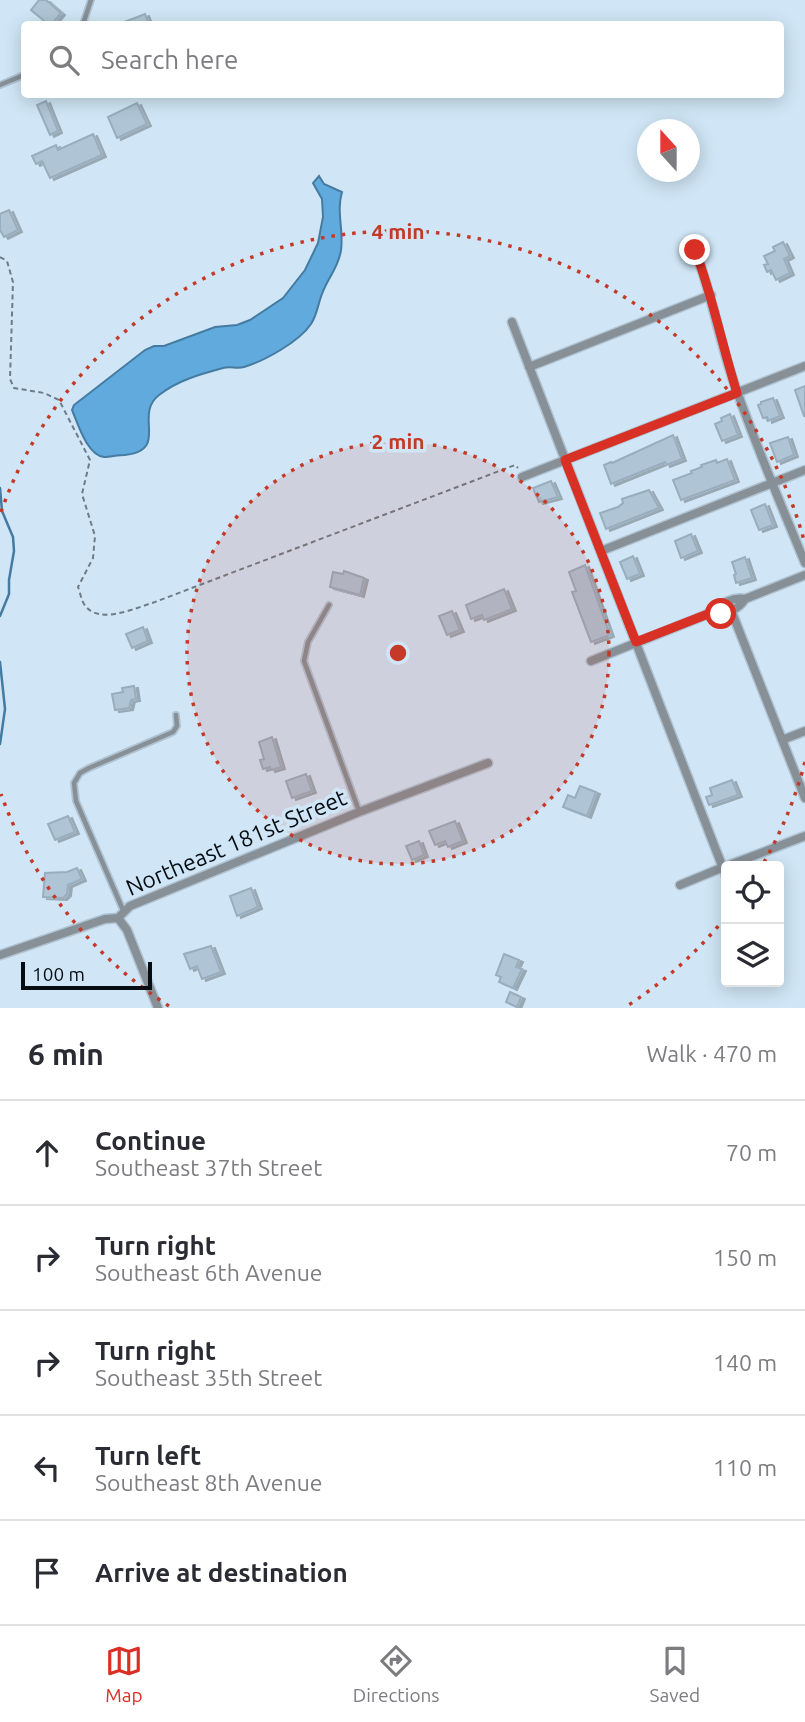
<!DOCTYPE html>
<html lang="en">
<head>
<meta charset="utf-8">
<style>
  body { margin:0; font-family:Ubuntu,sans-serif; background:#f2f2f3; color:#2b2b33 }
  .controls { position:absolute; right:21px; bottom:21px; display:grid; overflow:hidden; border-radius:7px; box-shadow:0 4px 18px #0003 }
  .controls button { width:63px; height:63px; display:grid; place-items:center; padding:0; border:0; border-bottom:2px solid #e1e1e2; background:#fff; color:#2b2b33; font:35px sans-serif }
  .compass { position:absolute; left:637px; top:119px; width:63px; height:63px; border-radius:50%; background:#fff; box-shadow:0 4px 18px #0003; rotate:339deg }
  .scale { position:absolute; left:21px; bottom:18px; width:131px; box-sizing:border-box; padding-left:7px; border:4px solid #060d12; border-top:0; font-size:19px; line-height:24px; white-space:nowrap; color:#060d12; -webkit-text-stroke:5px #d0e6f6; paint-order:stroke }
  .stop { position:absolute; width:21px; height:21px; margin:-16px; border:5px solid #d93025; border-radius:50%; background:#fff }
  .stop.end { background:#d93025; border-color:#fff; box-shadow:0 2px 7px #0008 }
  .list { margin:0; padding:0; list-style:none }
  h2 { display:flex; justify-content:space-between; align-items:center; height:91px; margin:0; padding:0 28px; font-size:30px }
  h2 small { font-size:23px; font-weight:400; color:#7c7c81 }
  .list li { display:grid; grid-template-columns:46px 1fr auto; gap:21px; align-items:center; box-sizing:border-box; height:105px; padding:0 28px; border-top:2px solid #e1e1e2 }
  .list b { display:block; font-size:26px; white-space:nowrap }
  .list p { margin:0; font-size:23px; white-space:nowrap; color:#7c7c81 }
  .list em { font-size:23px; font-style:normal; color:#7c7c81 }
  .icon { flex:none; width:38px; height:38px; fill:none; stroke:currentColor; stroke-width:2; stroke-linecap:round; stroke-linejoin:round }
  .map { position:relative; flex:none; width:805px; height:1008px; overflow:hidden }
  .search { position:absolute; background:#fff; box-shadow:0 4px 18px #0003; left:21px; right:21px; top:21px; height:77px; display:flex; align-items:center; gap:18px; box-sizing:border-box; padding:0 24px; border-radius:7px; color:#7c7c81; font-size:26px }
  .sheet { height:616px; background:#fff }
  nav { display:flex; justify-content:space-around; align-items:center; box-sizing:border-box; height:98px; border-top:2px solid #e1e1e2; background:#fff; font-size:19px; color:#7c7c81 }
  nav a { display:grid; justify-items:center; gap:4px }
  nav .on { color:#d93025 }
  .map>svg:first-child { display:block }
  .water { fill:#60aadd; stroke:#457ba0; stroke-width:2 }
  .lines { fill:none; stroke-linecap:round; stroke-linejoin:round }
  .stream { stroke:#457ba0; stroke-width:2.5 }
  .building { fill:#afc5d5; stroke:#98adbd; stroke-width:2; filter:url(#shadow) }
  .service-casing { stroke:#b0c3d2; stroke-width:8 }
  .minor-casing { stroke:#b0c3d2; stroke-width:11 }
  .path { stroke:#6d7c87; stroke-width:2; stroke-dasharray:5 3.5; stroke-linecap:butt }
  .service { stroke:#879097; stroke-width:4.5 }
  .minor { stroke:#879097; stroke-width:8 }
  .route { stroke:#d93025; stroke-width:9 }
  .ring { fill:none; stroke:#c53928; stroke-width:3.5; stroke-dasharray:3.5 7 }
  .labels { text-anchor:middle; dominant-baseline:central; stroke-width:7; stroke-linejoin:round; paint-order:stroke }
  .street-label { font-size:23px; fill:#060d12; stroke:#d0e6f6 }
  .centre { fill:#c53928; stroke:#d0e6f6; stroke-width:3.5 }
  .ring-label { font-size:21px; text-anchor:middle; font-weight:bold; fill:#c53928; stroke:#d0e6f6; stroke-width:7; stroke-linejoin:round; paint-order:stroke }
</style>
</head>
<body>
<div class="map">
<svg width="805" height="1008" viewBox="0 0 805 1008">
  <defs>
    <filter id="shadow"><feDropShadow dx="4" dy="2" stdDeviation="0" flood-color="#0004"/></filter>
  </defs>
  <rect width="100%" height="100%" fill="#d0e6f6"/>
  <!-- water -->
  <path class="water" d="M319 176 324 184 342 192C336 212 344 230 341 250 339 267 327 279 322 294 318 304 317 315 311 324 299 342 264 361 244 367 237 369 230 366 223 368 201 374 178 380 159 395 133 415 170 450 125 455 118 455 110 457 104 457 87 455 78 424 72 410L74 405 145 350 154 346H164L215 327 237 325 250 320 283 298 305 270 318 243 323 217 322 199 313 183Z"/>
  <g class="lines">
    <!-- stream -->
    <path class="stream" d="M0 488 2 511 13 537 14 551 9 580V594L0 616
      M0 662 5 709 0 744"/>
  </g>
  <!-- building -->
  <path class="building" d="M39 0H46L61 13 52 24H48L31 10Z
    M145 14 149 24H119Z
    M46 101 58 131 50 135 37 105Z
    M137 103 147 124 117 138 108 117Z
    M93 134 102 155 50 178 42 161 36 164 32 156 56 145 58 150Z
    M9 210 18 230 4 237 0 230V214Z
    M783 242 790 256 784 259 790 273 776 280 771 270 767 272 764 265 768 264 764 256 775 251 773 247Z
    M805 386V416H804L795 390Z
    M773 398 780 416 768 421 767 417 763 418 758 405 761 404V402Z
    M730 414 738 435 722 441 715 424 722 421 721 418Z
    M673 435 682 459 666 465 665 462 611 484 604 465 611 462 612 463Z
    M788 437 794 455 777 462 770 443Z
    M727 459 735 480 681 500 673 480 692 473 691 471 702 467 701 465 716 460 717 463Z
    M551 481 558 497 539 502 533 488Z
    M649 490 659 508 606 529 600 513 618 507 623 503 622 499Z
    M765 504 773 525 759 530 751 510Z
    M691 534 698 551 681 558 675 541Z
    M633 556 640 574 627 579 620 562Z
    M745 557 752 578 736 583 734 575 736 574 732 562Z
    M585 565 610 635 591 642 572 592 576 591 569 572Z
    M344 571 364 578 360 595 330 587 333 572 343 574Z
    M504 589 512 609 484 620 482 615 471 619 466 605Z
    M452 611 460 630 447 635 439 616Z
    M143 627 148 641 132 648 126 634Z
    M134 686 136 699 131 700 129 708 115 710 112 694 123 692 122 688Z
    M272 737 281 767 271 770 270 767 263 769 260 760 264 759 259 742Z
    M306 774 312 791 292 798 286 781Z
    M732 780 738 795 709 805 706 797 712 795 710 788Z
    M580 786 596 792 587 816 563 807 568 795 575 798Z
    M68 816 75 832 55 840 48 824Z
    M455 821 463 841 448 847 445 841 435 845 429 831Z
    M419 841 424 855 412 860 406 846Z
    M77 868 82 879 68 885 67 894 63 898 43 897 45 873 67 872Z
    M251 888 258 907 237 916 230 896Z
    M211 946 221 972 202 979 197 966 190 969 184 954Z
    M504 954 519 960 516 967 522 969 513 988 499 982 501 977 496 975Z
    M510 992 521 997 517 1007 506 1002Z"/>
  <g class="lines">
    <!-- service casing -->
    <g class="service-casing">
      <path id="service" d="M83 24 91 0
        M0 85 24 75
        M329 605 308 642 304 661 359 811
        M123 910 76 801 74 783 80 773 89 768 173 732 177 726 176 715"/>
    </g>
    <!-- minor casing -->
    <g class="minor-casing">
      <path id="minor" d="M695 250C713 297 720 347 738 394 758 451 782 507 805 563
        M512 322 726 876
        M529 367 711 295
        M522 477 805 366
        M601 551 805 470
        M731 610 805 798
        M713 612C725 615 738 610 745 599
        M591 661 713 612C720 603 734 597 745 599L805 575
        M782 740 805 731
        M727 866 805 836
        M680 885 726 866
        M118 918 127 930 158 1008
        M0 955 105 919 118 918 130 906 359 812 488 763"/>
    </g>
    <!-- path -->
    <path class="path" d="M0 257 7 261 13 282 10 379 14 388 44 393 59 400 90 460 82 494 95 536 93 558 78 587C80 592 81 599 84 604 98 626 135 608 155 602L515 465 518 468"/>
    <!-- service -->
    <use href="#service" class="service"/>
    <!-- minor -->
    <use href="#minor" class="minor"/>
  </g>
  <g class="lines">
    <!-- route -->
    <path class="route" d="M695 250C713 297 722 345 737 393L565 460 636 642 713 612 721 614"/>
  </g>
  <!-- distance rings -->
  <circle cx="398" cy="653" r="211" fill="#c53928" fill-opacity=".12"/>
  <g class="ring">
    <circle cx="398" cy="653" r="211"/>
    <path d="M805 762A421 421 0 0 1 763 864M725 918A421 421 0 0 1 627 1006M169 1006A421 421 0 0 1 1 794M1 512A421 421 0 0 1 805 544"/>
  </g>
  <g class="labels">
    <!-- street labels -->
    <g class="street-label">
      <text transform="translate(236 842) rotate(-23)">Northeast 181st Street</text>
    </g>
  </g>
  <circle cx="398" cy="653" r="10" class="centre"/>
  <g class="ring-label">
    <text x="398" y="239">4 min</text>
    <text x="398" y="449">2 min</text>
  </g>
</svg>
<div class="controls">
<button><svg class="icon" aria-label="locate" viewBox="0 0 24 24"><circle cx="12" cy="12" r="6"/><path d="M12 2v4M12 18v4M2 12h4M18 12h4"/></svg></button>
<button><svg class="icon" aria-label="layers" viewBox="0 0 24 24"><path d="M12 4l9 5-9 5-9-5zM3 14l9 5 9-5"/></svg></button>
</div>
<svg class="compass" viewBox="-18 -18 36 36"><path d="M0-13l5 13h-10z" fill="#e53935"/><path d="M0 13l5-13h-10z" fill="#7c7c81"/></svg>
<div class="scale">100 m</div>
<div class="stop" style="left:721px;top:614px"></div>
<div class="stop end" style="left:695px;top:250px"></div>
<div class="search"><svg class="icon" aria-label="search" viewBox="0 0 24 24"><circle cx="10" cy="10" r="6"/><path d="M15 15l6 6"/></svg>Search here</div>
</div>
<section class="sheet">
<h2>6 min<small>Walk · 470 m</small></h2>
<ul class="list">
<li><svg class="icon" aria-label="ahead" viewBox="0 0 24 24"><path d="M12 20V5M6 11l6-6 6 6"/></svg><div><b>Continue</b><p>Southeast 37th Street</p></div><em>70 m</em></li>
<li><svg class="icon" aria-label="right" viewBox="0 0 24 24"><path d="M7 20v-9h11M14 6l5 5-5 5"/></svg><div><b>Turn right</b><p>Southeast 6th Avenue</p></div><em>150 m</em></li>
<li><svg class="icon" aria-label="right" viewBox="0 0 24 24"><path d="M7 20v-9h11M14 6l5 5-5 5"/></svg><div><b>Turn right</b><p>Southeast 35th Street</p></div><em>140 m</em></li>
<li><svg class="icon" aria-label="left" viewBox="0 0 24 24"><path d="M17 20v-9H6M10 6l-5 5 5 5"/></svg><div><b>Turn left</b><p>Southeast 8th Avenue</p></div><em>110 m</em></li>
<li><svg class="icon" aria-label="arrive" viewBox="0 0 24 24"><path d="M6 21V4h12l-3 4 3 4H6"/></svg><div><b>Arrive at destination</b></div></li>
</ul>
</section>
<nav>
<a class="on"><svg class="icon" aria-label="map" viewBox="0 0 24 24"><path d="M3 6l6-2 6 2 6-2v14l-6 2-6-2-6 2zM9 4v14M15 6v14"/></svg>Map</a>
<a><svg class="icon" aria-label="directions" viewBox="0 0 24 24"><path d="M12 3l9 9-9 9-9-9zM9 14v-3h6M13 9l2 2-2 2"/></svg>Directions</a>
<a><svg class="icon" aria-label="saved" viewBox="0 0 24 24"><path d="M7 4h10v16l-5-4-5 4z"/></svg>Saved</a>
</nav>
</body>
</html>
